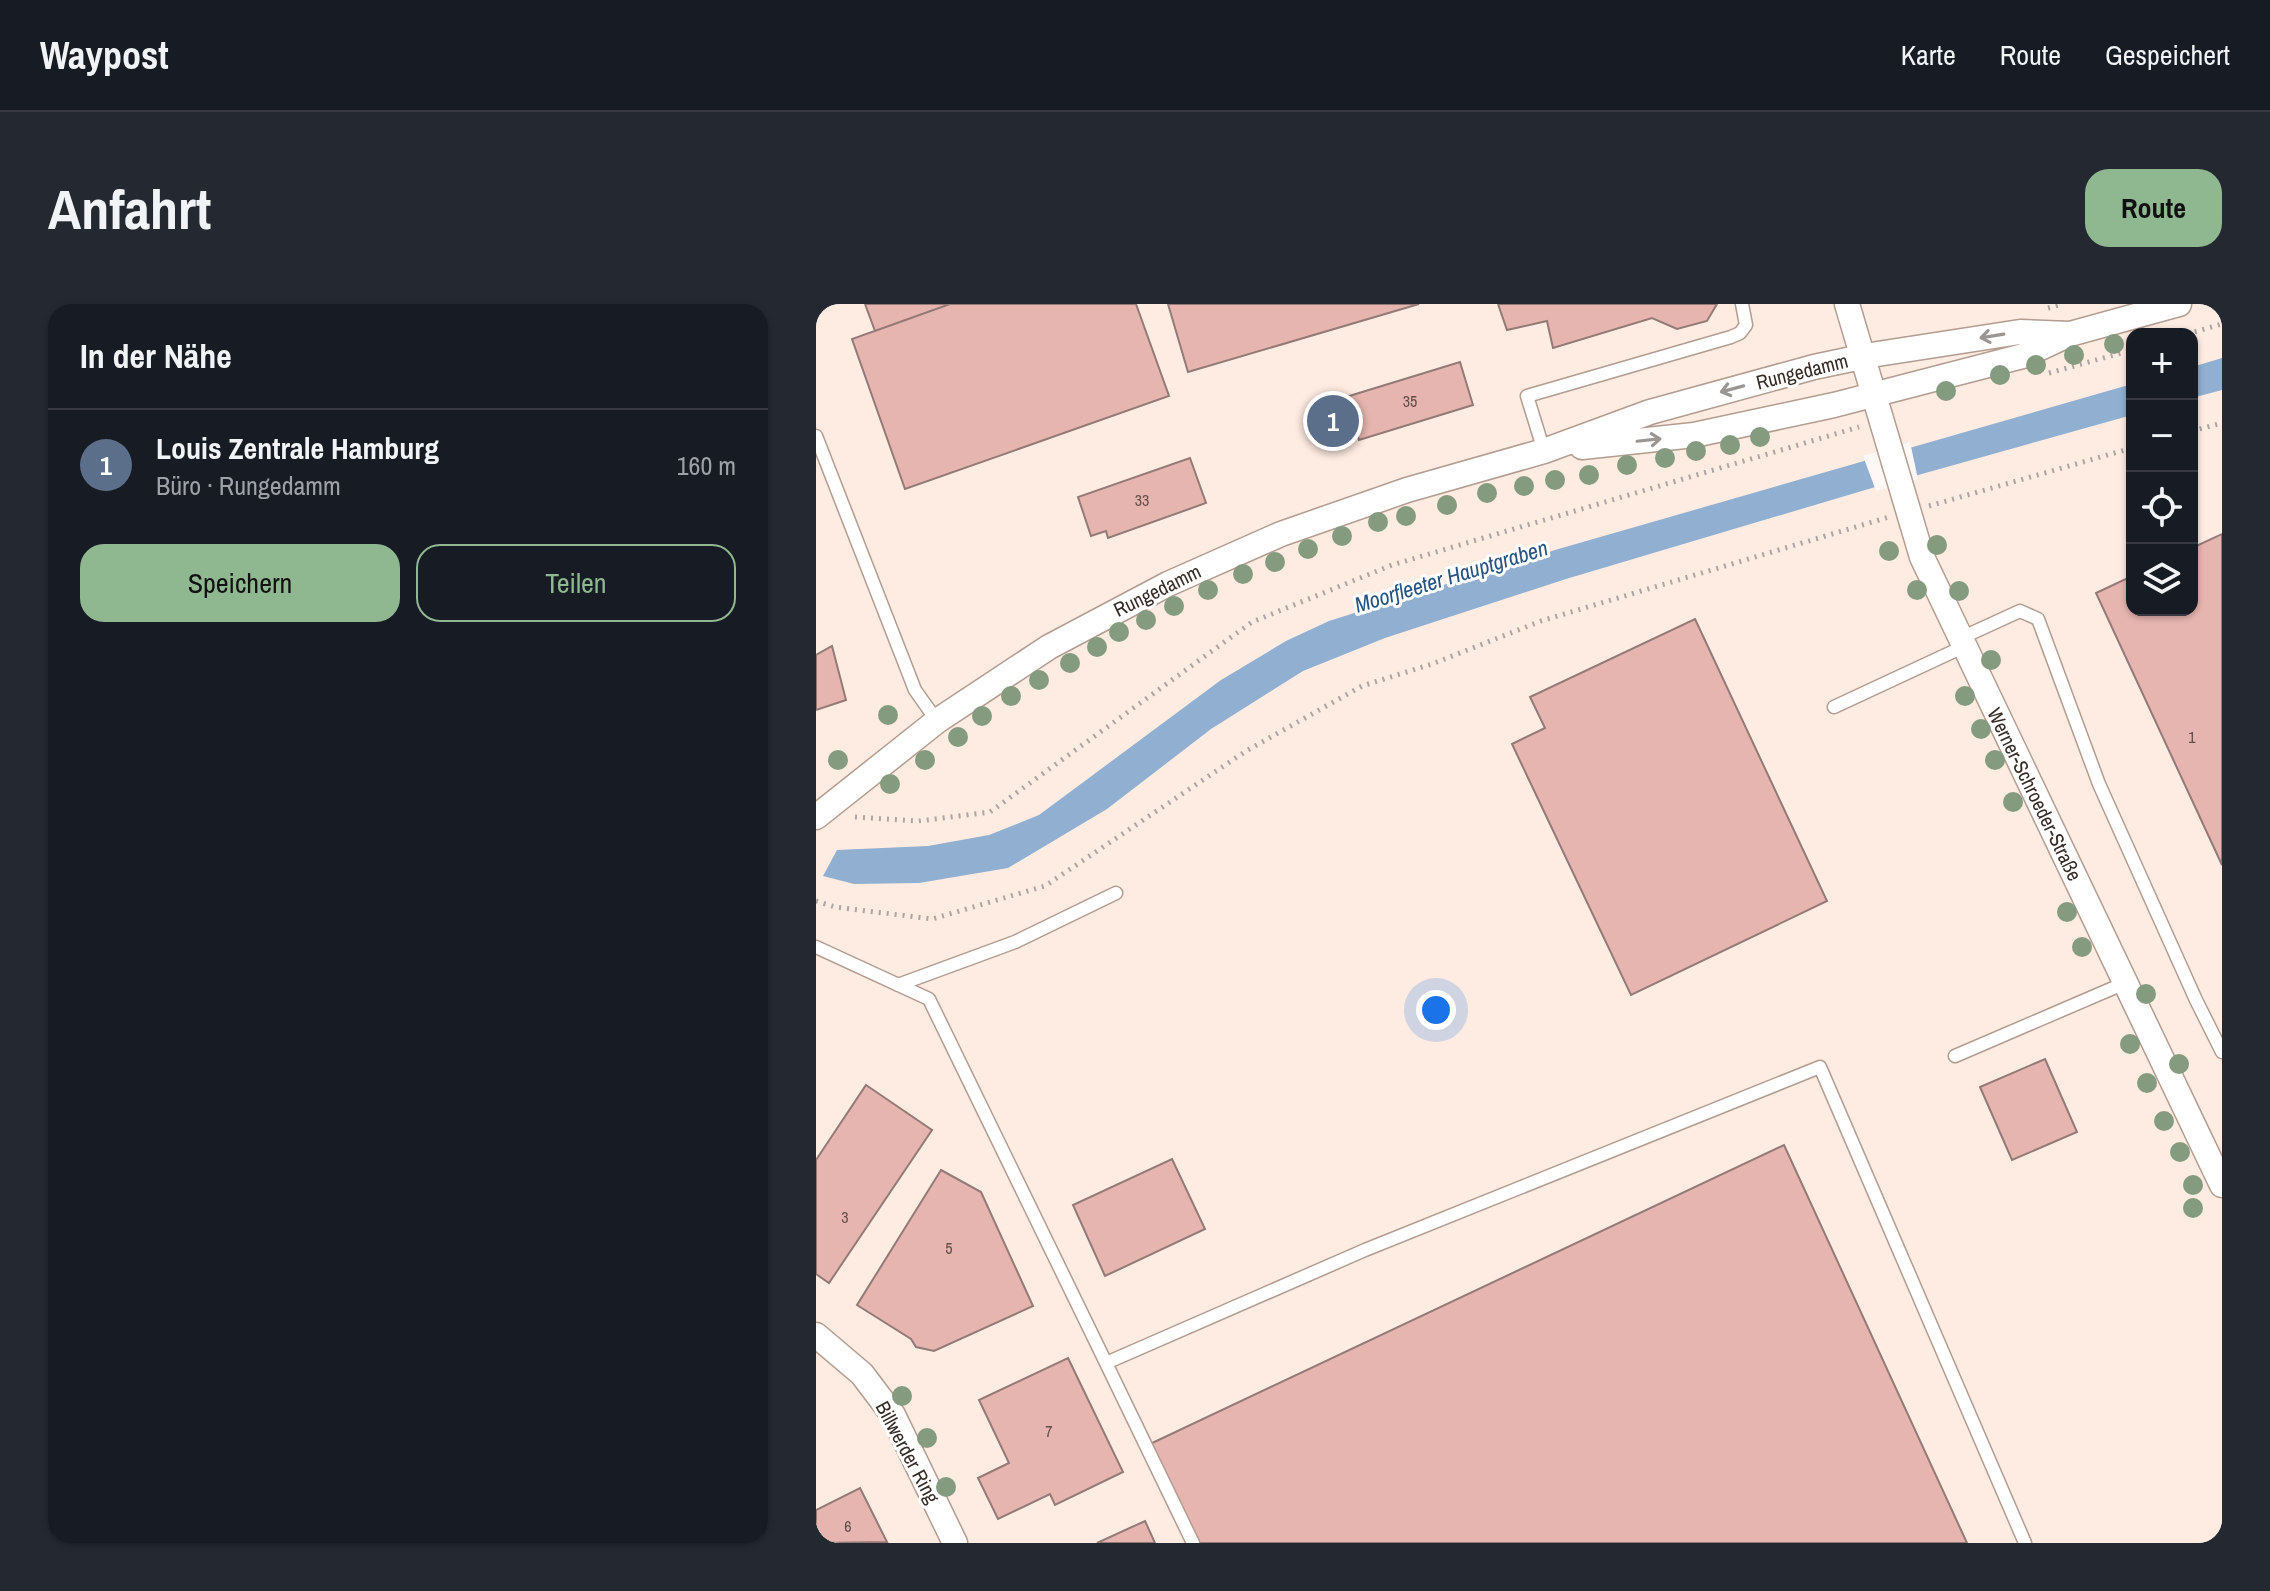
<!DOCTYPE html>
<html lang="de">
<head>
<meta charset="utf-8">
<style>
  body { margin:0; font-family:"Archivo Narrow",sans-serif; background:#242831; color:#f1f3f6 }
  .controls { position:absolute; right:24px; top:24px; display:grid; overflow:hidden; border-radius:16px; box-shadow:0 2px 6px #0004 }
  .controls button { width:72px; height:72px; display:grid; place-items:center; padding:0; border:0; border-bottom:2px solid #363941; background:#171b24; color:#f1f3f6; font:40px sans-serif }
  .you { position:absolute; left:620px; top:706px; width:28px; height:28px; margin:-20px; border:6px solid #fff; border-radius:50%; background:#1a73e8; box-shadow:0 0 0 12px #1a73e833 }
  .badge { display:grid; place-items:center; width:52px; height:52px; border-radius:50%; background:#8fb790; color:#fff; font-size:26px; font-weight:700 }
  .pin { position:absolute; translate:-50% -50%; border:4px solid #fff; box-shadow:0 2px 8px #0006 }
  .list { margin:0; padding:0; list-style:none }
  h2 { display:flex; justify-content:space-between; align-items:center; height:104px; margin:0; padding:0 32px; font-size:34px }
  h2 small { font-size:26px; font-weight:400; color:#9ea1a6 }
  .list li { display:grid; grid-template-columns:52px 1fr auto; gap:24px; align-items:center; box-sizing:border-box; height:112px; padding:0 32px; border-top:2px solid #363941 }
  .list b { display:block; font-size:30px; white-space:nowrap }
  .list p { margin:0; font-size:26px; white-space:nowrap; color:#9ea1a6 }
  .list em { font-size:26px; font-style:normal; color:#9ea1a6 }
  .actions { display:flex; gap:16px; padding:24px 32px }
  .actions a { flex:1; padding:18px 0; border:2px solid #8fb790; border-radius:24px; text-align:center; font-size:28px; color:#8fb790 }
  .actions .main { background:#8fb790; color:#111 }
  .icon { flex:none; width:44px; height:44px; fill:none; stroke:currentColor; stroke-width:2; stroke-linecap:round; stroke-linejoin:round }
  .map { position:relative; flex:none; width:1406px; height:1239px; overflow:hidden; border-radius:24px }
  header { display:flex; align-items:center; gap:48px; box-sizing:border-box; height:112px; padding:0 40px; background:#171b24; border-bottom:2px solid #363941 }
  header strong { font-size:38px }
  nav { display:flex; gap:44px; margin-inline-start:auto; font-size:28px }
  .intro { display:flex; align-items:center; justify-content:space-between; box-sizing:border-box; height:192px; padding:0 48px }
  h1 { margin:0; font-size:56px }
  .button { padding:20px 36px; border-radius:24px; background:#8fb790; color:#111; font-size:28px; font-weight:700 }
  main { display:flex; gap:48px; padding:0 48px }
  aside { flex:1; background:#171b24; border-radius:24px; box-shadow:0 2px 6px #0004 }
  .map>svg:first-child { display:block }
  .built { fill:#feebe1; fill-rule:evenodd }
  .water { fill:#91afd0 }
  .pier { fill:#fdf8f5 }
  .building { fill:#e7b5b0; stroke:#937a77; stroke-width:2 }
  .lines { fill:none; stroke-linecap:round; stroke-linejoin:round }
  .lane-casing { stroke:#b39c90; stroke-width:15 }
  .street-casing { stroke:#b39c90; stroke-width:27 }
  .path { stroke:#aca5a1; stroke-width:5; stroke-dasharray:2 6; stroke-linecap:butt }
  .lane { stroke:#fff; stroke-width:12 }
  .street { stroke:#fff; stroke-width:24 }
  .tree { fill:#859b80 }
  .oneway { stroke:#9a9693 }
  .labels { text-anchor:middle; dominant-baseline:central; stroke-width:6; stroke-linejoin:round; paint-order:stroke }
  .number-label { font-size:16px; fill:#624e49 }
  .street-label { font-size:20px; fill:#352c27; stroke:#fff }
  .water-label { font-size:22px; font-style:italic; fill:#285380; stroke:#fff }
</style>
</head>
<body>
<header>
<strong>Waypost</strong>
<nav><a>Karte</a><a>Route</a><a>Gespeichert</a></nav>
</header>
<div class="intro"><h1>Anfahrt</h1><a class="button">Route</a></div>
<main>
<aside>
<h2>In der Nähe<small></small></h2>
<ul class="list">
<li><span class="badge" style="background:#5c6f8a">1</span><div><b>Louis Zentrale Hamburg</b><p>Büro · Rungedamm</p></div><em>160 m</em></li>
</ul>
<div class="actions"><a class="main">Speichern</a><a>Teilen</a></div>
</aside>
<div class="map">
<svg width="1406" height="1239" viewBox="0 0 1406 1239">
  <rect width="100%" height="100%" fill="#fdf8f5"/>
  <!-- built -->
  <path class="built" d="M0 0H1406V1239H0ZM1316 30H1376V306H1316Z"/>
  <!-- water -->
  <path class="water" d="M1406 54V86L1376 94V63Z
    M1316 80V111L1056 184 750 275 569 334 487 367 395 425 291 505 192 564 103 579 38 580 7 572 21 546 112 542 173 531 223 511 405 376 470 337 513 317 739 246Z"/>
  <!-- pier -->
  <path class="pier" d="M1094 138 1102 175 1060 187 1047 152Z"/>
  <!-- building -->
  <path class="building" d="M49 0H134L59 27Z
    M134 0H320L353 92 89 185 36 35Z
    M352 0H603L372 68Z
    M682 0H901L891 17 861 25 836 14 737 44 731 17 691 26Z
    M644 58 657 101 543 136 530 93Z
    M374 154 390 199 292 234 290 227 275 232 262 193Z
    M1406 230V561L1280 289 1316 272V306H1376V244Z
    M879 315 1011 597 815 691 696 440 729 424 714 393Z
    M16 342 30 396 0 406V351Z
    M1229 755 1261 828 1196 856 1164 783Z
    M50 781 116 826 13 979 0 970V856Z
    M968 841 1151 1239H382L334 1140Z
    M356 855 389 925 289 972 257 901Z
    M125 866 165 888 217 1002 118 1047 100 1043 95 1035 41 1001Z
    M252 1054 307 1168 239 1201 234 1190 182 1215 162 1174 193 1159 163 1096Z
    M44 1184 71 1238 0 1239V1206Z
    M329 1217 339 1239H281Z"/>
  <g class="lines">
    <!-- lane casing -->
    <g class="lane-casing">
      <path id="lane" d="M0 132 99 386 121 417
        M728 147 711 92 915 33 924 29 930 21 926 0
        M1145 334 1204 307 1222 315 1283 480 1380 696 1406 748
        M1018 403 1149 342
        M0 643 113 695 290 1059 549 946 1004 763 1209 1239
        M82 681 199 638 300 589
        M1139 752 1309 679
        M290 1059 377 1239"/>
    </g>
    <!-- street casing -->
    <g class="street-casing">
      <path id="street" d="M1031 0 1106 253 1406 881
        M766 143 878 131 1018 101 1207 52 1254 30 1363 0
        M0 513 121 417 233 343 352 280 465 230 591 186 728 147 834 108 998 63 1055 51 1204 28 1254 30
        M0 1031 46 1070 77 1111 139 1239"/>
    </g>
    <!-- path -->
    <path class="path" d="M1232 4 1247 0
      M1371 30 1406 20
      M1233 69 1316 46
      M1376 127 1406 119
      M1113 202 1316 144
      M39 513 102 517 174 508 436 318 576 261 1043 123
      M0 597 19 603 116 615 229 582 430 447 546 382 616 360 725 317 1073 213"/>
    <!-- lane -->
    <use href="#lane" class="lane"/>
    <!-- street -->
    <use href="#street" class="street"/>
  </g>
  <!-- trees -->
  <g class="tree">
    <circle cx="1298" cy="40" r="10"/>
    <circle cx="1258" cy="51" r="10"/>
    <circle cx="1220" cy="61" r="10"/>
    <circle cx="1184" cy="71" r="10"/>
    <circle cx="1130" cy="87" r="10"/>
    <circle cx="944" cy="133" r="10"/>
    <circle cx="914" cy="141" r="10"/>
    <circle cx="880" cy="147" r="10"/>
    <circle cx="849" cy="154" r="10"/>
    <circle cx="811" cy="161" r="10"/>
    <circle cx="773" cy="171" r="10"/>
    <circle cx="739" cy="176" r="10"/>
    <circle cx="708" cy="182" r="10"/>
    <circle cx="671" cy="189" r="10"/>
    <circle cx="631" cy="201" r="10"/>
    <circle cx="590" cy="212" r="10"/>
    <circle cx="562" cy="218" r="10"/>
    <circle cx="526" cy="232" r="10"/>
    <circle cx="1121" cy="241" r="10"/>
    <circle cx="492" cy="245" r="10"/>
    <circle cx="1073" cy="247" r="10"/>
    <circle cx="459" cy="258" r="10"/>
    <circle cx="427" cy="270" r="10"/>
    <circle cx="392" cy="286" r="10"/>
    <circle cx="1101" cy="286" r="10"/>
    <circle cx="1143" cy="287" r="10"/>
    <circle cx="358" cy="302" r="10"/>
    <circle cx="330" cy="316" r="10"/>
    <circle cx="303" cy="328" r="10"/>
    <circle cx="281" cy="343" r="10"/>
    <circle cx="1175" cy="356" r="10"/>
    <circle cx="254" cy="359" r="10"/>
    <circle cx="223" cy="376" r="10"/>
    <circle cx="195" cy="392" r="10"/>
    <circle cx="1149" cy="392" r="10"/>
    <circle cx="72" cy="411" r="10"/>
    <circle cx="166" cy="412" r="10"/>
    <circle cx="1165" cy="425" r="10"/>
    <circle cx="142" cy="433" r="10"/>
    <circle cx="22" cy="456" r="10"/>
    <circle cx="109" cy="456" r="10"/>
    <circle cx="1179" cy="456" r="10"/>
    <circle cx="74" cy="480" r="10"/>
    <circle cx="1197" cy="498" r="10"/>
    <circle cx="1251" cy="608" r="10"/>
    <circle cx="1266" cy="643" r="10"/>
    <circle cx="1330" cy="690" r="10"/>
    <circle cx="1314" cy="740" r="10"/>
    <circle cx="1363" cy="760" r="10"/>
    <circle cx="1331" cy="779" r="10"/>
    <circle cx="1348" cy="817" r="10"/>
    <circle cx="1364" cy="848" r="10"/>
    <circle cx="1377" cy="881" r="10"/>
    <circle cx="1377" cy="904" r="10"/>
    <circle cx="86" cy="1092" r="10"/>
    <circle cx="111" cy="1134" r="10"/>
    <circle cx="130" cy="1183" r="10"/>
  </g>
  <!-- one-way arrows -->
  <defs><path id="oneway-shaft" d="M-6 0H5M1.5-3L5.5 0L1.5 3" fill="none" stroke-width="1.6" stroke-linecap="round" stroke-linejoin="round" transform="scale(2)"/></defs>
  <g class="oneway">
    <use href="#oneway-shaft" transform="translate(1176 32) rotate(171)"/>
    <use href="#oneway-shaft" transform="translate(916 85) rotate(165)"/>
    <use href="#oneway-shaft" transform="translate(833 136) rotate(-6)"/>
  </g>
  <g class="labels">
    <!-- number labels -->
    <g class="number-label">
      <text x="594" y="97">35</text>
      <text x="326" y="196">33</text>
      <text x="1376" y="433">1</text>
      <text x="29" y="913">3</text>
      <text x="133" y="944">5</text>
      <text x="233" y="1127">7</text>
      <text x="32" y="1222">6</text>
    </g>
    <!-- street labels -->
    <g class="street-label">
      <text transform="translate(986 67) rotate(-14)">Rungedamm</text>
      <text transform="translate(341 286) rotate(-26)">Rungedamm</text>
      <text transform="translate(1219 490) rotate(64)">Werner-Schroeder-Straße</text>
      <text transform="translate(92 1148) rotate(62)">Billwerder Ring</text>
    </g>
    <!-- water labels -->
    <g class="water-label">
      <text transform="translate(635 272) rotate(-17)">Moorfleeter Hauptgraben</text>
    </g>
  </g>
</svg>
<div class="controls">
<button>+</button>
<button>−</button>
<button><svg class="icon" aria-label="locate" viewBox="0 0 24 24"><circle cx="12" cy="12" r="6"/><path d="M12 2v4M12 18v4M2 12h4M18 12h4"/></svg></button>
<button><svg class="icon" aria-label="layers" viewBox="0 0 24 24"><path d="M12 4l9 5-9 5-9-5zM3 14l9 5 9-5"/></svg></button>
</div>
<div class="you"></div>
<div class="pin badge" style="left:517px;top:117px;background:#5c6f8a">1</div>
</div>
</main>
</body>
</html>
